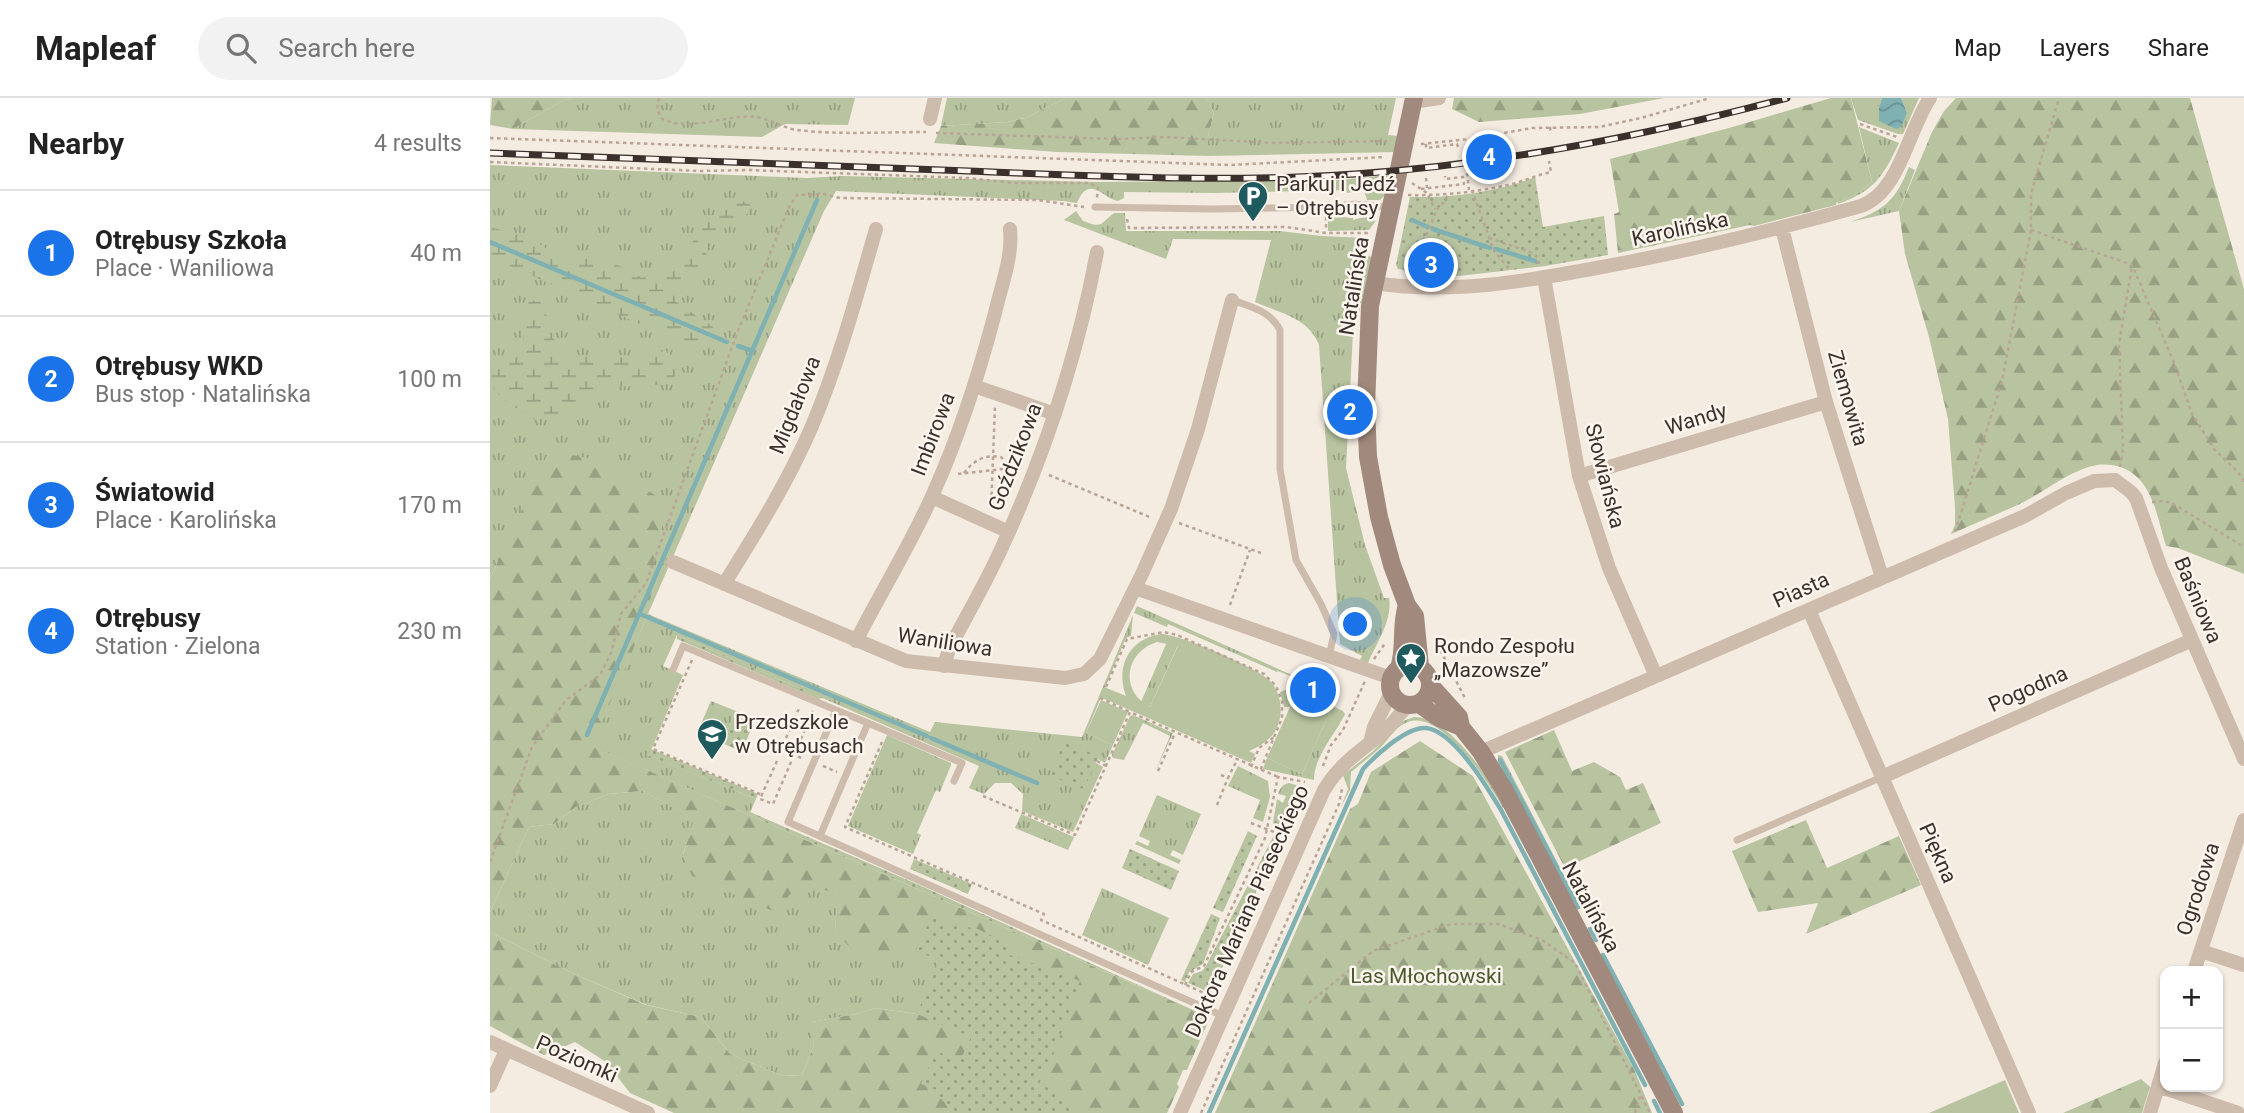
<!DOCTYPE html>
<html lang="en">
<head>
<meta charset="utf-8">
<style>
  body { margin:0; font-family:Roboto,sans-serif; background:#f2f2f2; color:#222 }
  .controls { position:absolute; right:21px; bottom:21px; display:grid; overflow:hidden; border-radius:14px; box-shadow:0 2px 5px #0004 }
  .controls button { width:63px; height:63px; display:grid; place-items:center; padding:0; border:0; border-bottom:2px solid #e0e0e0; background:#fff; color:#222; font:35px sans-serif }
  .you { position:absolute; left:866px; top:527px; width:24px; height:24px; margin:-18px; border:5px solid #fff; border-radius:50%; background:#1a73e8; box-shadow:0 0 0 10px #1a73e833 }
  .badge { display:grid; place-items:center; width:46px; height:46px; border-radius:50%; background:#1a73e8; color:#fff; font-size:23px; font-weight:700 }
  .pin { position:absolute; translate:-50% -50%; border:4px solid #fff; box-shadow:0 2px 7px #0006 }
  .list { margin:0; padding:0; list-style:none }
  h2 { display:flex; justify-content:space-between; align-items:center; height:91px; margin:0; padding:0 28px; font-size:30px }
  h2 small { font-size:23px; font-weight:400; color:#767676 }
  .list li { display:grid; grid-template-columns:46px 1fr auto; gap:21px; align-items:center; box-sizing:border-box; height:126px; padding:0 28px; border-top:2px solid #e0e0e0 }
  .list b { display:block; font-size:26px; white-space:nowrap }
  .list p { margin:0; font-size:23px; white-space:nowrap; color:#767676 }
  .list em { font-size:23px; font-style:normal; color:#767676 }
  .icon { flex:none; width:38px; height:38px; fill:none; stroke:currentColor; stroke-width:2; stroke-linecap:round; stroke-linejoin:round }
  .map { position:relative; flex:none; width:1754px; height:1015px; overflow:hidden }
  header { display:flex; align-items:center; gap:42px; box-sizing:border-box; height:98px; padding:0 35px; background:#fff; border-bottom:2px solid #e0e0e0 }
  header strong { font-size:33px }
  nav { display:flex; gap:38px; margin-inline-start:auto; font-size:24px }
  .search { width:490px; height:63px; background:#f2f2f2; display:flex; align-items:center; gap:18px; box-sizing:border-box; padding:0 24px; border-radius:38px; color:#767676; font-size:26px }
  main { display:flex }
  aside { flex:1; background:#fff }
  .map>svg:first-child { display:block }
  .grass { fill:url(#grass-tufts) }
  .forest { fill:url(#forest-firs) }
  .wetland { fill:url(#wetland-marsh) }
  .park { fill:url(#park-dots) }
  .pitch { fill:#b8c4a0; fill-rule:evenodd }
  .water { fill:url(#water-waves) }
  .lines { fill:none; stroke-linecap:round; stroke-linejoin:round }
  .stream { stroke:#7fb0b2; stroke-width:4.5 }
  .path { stroke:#b9a596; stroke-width:2.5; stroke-dasharray:3.5 3.5; stroke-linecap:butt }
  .service { stroke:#cdbbac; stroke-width:7 }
  .minor { stroke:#cdbbac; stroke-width:14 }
  .secondary { stroke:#a18a7d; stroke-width:18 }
  .rail-casing { stroke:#3b302b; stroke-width:7 }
  .rail { stroke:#fbf5ee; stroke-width:4.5; stroke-dasharray:13; stroke-linecap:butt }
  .labels { text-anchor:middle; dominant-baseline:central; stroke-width:5; stroke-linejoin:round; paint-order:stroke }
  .poi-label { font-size:21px; fill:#3b302b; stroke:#fbf5ee; text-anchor:start }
  .street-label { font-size:21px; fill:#3b302b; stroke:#fbf5ee }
  .park-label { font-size:21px; fill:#4a5a2e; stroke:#fbf5ee }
</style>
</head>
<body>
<header>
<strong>Mapleaf</strong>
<div class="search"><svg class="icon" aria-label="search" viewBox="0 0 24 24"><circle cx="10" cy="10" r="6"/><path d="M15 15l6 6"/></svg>Search here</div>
<nav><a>Map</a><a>Layers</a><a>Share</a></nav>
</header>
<main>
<aside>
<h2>Nearby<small>4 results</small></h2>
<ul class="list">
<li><span class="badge">1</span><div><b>Otrębusy Szkoła</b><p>Place · Waniliowa</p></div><em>40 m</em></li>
<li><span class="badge">2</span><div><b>Otrębusy WKD</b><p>Bus stop · Natalińska</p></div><em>100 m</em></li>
<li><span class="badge">3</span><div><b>Światowid</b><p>Place · Karolińska</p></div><em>170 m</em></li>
<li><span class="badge">4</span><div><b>Otrębusy</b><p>Station · Zielona</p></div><em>230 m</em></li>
</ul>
</aside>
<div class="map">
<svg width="1754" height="1015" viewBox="0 0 1754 1015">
  <defs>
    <pattern id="grass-tufts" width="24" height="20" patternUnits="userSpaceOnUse" patternTransform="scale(1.75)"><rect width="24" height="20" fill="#b8c4a0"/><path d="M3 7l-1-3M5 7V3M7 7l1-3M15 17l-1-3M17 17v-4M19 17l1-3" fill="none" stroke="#97a083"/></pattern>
    <pattern id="forest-firs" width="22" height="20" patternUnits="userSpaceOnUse" patternTransform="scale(1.75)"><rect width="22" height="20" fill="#b8c4a0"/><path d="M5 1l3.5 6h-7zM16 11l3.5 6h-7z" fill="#97a083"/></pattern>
    <pattern id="wetland-marsh" width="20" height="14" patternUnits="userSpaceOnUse" patternTransform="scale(1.75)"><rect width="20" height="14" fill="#b8c4a0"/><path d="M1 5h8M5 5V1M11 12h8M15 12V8" fill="none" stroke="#97a083"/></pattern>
    <pattern id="park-dots" width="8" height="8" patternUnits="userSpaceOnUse" patternTransform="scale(1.75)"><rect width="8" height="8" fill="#b8c4a0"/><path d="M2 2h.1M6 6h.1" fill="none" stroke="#97a083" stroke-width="1.8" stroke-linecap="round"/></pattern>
    <pattern id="water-waves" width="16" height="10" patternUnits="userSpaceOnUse" patternTransform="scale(1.75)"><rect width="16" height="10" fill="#7fb0b2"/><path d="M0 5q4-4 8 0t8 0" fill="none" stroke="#699091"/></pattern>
  </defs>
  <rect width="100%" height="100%" fill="#f4ebe1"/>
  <!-- grass -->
  <path class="grass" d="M82 0H365L358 27 295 26 272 39 23 31 70 4Z
    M457 0H575L535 20 517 24 451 28Z
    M716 0H906L898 37 909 38 905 54 718 58V39L724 14Z
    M1361 0H1392L1389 10 1417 15 1411 0H1429L1413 36H1408L1368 22Z
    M1369 29 1409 45C1393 79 1384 93 1348 106V104L1365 97 1382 84Z
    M0 67 317 80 353 78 606 84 849 82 900 77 897 95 890 102H877L874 92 857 95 856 92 725 95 634 94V100L628 103C614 101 599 75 587 105L573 103 346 93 334 113 158 516 440 634 445 624 592 639 643 517 641 538 636 540 596 635 623 647 615 665 608 661 609 658 594 691 606 665 613 669 583 734 532 713 533 696 521 685H505L494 696 479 690 489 668 187 537 173 568 193 577 159 657 266 701 259 717 101 648 158 516 6 468 0 481Z
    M1419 69 1425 72 1409 113 1360 124C1395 112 1405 103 1419 69Z
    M586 113 593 123 605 127 611 126 624 115H635L636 133H790L831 138 879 140 876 157 882 159 869 215H864L856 370 875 447 894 500H899C903 522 886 546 878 565L870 562 872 558 850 546 829 247C819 220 790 215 765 204L781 142 683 141 676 161 574 122Z
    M881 117 884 120 885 124 879 132 838 133V118L863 120V122Z
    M647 508 811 581 808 591 853 613 855 616C845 637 824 658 824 682L773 671 777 660 812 676 840 614 805 598 800 609H794L790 594 803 589 807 581 788 573 787 574 678 526 677 529 644 515Z
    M677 544 688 547 660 609 651 604Z
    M221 603 246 613 232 645 207 635Z
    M643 617 683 635 665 674 680 638 653 625 634 662 623 660 622 657 640 618Z
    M924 619C960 619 998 680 1016 708L1013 710C999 685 951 611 918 624 906 628 899 641 890 650 881 658 871 666 861 674L860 692 851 709 858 691 853 677 882 654 913 623Z
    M397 637 461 665V667L450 694 446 692 427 735 431 737 423 756 358 728Z
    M1008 657 1012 658 1091 810 1086 813 1008 666Z
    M748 668 778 683 780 699 773 724 763 720 770 702 738 688Z
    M799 685 813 689 793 734 783 725 787 701 793 705 796 698 788 696C790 690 793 686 799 685Z
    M153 693 205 721 193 756 348 795 345 833 485 830 427 916 385 910 366 916 322 924 324 947 312 977 293 978 240 956 211 919 157 907 82 875 0 834V814L39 729 64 726 86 709 118 696Z
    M667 697 711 716 693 757 683 752 680 757 691 762 689 766 645 746 647 743 658 748 660 743 649 738Z
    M531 716 584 739 578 752 525 730Z
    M612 790 679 820 658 867 592 837Z"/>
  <!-- forest -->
  <path class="forest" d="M2 0H82L70 4 23 31 0 27Z
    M575 0H716L724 14 718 39V58L567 54 444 45 451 28 517 24 535 20Z
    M964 0H1174L1090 16 989 24 962 11Z
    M1341 0H1361L1382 84 1365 97 1346 105V107L1264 128 1260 127 1128 155 1124 116 1129 114 1120 61 1239 30Z
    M1466 0H1700L1754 191V476L1688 450 1676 448C1669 426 1665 396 1647 379 1637 369 1621 365 1607 367 1579 372 1555 394 1530 406 1507 416 1484 426 1461 436L1465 427V409L1458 321 1439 239 1415 156 1409 113 1442 34 1454 13Z
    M59 353 109 362 176 404 158 516 102 648 712 916 719 922 697 972H693L687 986 689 989 677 1015H184L140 995 116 964 85 944 54 957 0 928V834L82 875 156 907 211 919 240 956 293 978 312 977 324 947 321 924 366 916 385 910 426 916 449 862 426 853 364 854 345 833 347 795 309 786 285 814 202 778 193 757 204 721 153 693 118 696 86 709 64 726 39 729 0 814V481Z
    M1064 632 1082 673 1104 664 1130 679 1136 692 1153 685 1171 725 1075 770 1015 654Z
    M930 643 983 678 1144 971 1162 1015H725L860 711 868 706 881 674Z
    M1316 722 1337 770 1409 738 1431 787 1316 836 1328 805 1268 814 1242 753Z
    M1651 981 1660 989 1652 1015H1573Z"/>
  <!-- wetland -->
  <path class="wetland" d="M246 100 263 108 249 126 220 135 215 163 185 203 223 229 210 253 0 159V129L42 140 63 156 119 162 152 180 189 167C207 137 215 120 246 100Z
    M39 202 52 204 68 255 124 260 176 253 188 263 183 286 125 289 74 315 45 322C28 309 0 300 0 275L32 256 34 224Z"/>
  <!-- park -->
  <path class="park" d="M1045 79 1053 129 1114 118 1118 157 1055 168 969 178 908 171 906 167 920 99C960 100 1009 94 1045 79Z
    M187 537 333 600 328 601 187 541Z
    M246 613 265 621 252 654 232 645Z
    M574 644 609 658 594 691 560 678Z
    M161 651 268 696 266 701 158 657Z
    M260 714 427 786 712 916 259 717Z
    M758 733 767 738 733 814 723 810Z
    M784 737 790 740 721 895 698 885 703 876 712 873 716 868Z
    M640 751 689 773 681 792 632 770Z
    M424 761 482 786 478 796 420 771Z
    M721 816 730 820 713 866 699 874 695 884 691 882Z
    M441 819 463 828 485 830 516 844 520 857 590 883 559 969 549 985 581 1003 580 1015H466L449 999V993L431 986 446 953 470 963 481 939 427 916 449 862 426 853Z"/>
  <!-- pitch -->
  <path class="pitch" d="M671 536C689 536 768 570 780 583 790 594 793 610 789 624 785 639 773 647 759 653L765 656 761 665 610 599 614 589 636 598C625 569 639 541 671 536ZM667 544 688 548 660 609C629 593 635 554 667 544Z
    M805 598 840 614 812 676 777 660Z
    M611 602 638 614 623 647 596 635Z
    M1515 982 1529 1015H1439Z"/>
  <!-- water -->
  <path class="water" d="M1392 0H1411L1417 15 1411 29 1406 31 1389 23V10Z"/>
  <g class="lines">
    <!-- stream -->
    <path class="stream" d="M922 122 938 129
      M943 131 1000 150
      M0 144 237 244
      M1006 151 1045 163
      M248 248 263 253
      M150 516 437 638
      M97 637 327 102
      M441 640 547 685
      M1010 662 1088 809
      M1100 831 1106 842
      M1113 857 1192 1006
      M1164 1003 1170 1015
      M719 1015 873 671C885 658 917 628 936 630 964 633 997 689 1011 712L1155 987"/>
    <!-- path -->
    <path class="path" d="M169 0 167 11 171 20C198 36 238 15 266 19 280 21 293 30 307 32 349 37 393 34 436 34
      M1370 26 1407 39
      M1060 29 1061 36
      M446 35 626 41 674 39 784 45 901 43
      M0 40 740 67 895 59
      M931 46 980 41 1042 30 1109 29 1151 20 1220 0
      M936 46V50L967 46 968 49
      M0 64 210 73 259 72 478 80 524 85H600L608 90 607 100
      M977 75 979 92
      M936 80 937 90
      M922 85 937 95 945 111
      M931 91 974 86 973 79 955 81V78
      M982 92 1004 153 1019 171
      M918 97C951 98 986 94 1018 87 1033 84 1046 77 1061 74L1059 63
      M836 119V133
      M637 121 639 130 797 129 836 135H878
      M1541 132 1642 167 1685 267 1702 316 1725 352 1748 374 1754 384
      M999 140 1043 155 1048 160 1049 166
      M914 173 939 132 946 112 954 104 959 95
      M1630 369 1633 351 1629 246 1642 168
      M474 375C484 362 495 356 511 359L521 370
      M468 376 531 369
      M559 377 662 420
      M1662 404 1675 403 1685 407 1754 449
      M501 411 505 309
      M689 425 771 455
      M1465 434 1512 283 1541 132V96L1569 0
      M740 507 760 452
      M944 540 976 602
      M884 561 896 544
      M202 562 163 651 272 697
      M616 589 637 541 674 534 687 537 774 576 786 588 792 603V620L770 673
      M610 600 640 614
      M296 640 310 608
      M392 644 355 729 554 816 551 822 723 899
      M295 653 314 661
      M287 663 270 701 283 706 323 613
      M607 663 616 668
      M333 668 347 674
      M833 668 841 647 853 632 875 583
      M761 669 769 650 784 639
      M668 673 685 635
      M731 677 738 680 747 662
      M493 698 585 737 640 614 788 679
      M727 707 738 680
      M761 725 797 739
      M0 764 42 649 76 602 110 577 121 555 131 516 156 485 246 238 300 107 307 97 333 96 350 100 548 102 594 109
      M695 887 701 874 714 868 775 740 788 679 815 684
      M819 905 883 853 961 826H1008L1052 842 1085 865 1160 1015
      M711 1015 849 706 852 691
      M1145 1015 1151 995"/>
    <!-- service -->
    <path class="service" d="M605 109 722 111 850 109C859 103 887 109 900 109
      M850 109 862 112 873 108
      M742 202C762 209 780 213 790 232V371L806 462 831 506 844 536 839 558
      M183 572 193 548 346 612
      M378 625 472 665 464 683
      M330 738 378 625 346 612 298 724 733 918
      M1247 742 1392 679"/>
    <!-- minor -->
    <path class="minor" d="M923 4 949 0
      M440 21 445 0
      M1292 130 1336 304 1392 479
      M1054 179 1089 378 1119 470 1166 578
      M885 185C961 197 1037 183 1112 169 1199 153 1285 132 1371 108 1410 94 1418 32 1440 0
      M484 288 565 316
      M1089 378 1336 304
      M442 399 519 434
      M183 464 416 563 575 580 594 576 610 561 652 476 681 411 708 331 742 202
      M234 486C266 435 298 384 322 328 349 264 367 197 386 131
      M645 490 901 580
      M1319 512 1539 1015
      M366 543C391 494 421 446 443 396 469 338 489 276 505 215 511 188 523 159 520 131
      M454 568 459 551C477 517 497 483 513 447 556 353 588 255 607 154
      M881 641 884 629 901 595
      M991 654 1535 418 1576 395 1604 383 1625 382 1641 394 1646 400 1671 470 1754 661
      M1392 679 1702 542
      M1711 853 1754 867
      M1704 873 1754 722
      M0 944 158 1015
      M0 988 16 952
      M1668 988 1748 1015
      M690 1015 834 692C851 664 871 653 895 633 903 626 909 615 918 608
      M1660 1015 1675 965"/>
    <!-- secondary -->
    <path class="secondary" d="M924 0 880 208 876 308 878 359 889 419 902 467 917 507 925 518 930 569
      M900 587a20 20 0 1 1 40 0a20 20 0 1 1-40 0Z
      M909 570C916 550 910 527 917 507
      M941 588 969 619 971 629 991 654 1015 693 1184 1015
      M929 606 949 620 971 629"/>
    <!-- rail casing -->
    <g class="rail-casing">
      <path id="rail" d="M0 55C159 61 319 67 478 73 607 78 736 85 865 76 1012 66 1155 38 1297 0"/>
    </g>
    <!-- rail -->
    <use href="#rail" class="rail"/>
  </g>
  <!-- icons -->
  <defs>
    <g id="parking-pin" transform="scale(1.575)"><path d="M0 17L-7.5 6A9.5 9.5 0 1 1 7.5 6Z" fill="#1f5a5e" stroke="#fbf5ee"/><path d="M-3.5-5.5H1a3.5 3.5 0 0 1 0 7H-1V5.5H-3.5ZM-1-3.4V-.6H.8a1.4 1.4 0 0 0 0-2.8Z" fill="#fff"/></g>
    <g id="sight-pin" transform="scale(1.575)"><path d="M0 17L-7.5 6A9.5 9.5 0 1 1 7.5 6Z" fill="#1f5a5e" stroke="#fbf5ee"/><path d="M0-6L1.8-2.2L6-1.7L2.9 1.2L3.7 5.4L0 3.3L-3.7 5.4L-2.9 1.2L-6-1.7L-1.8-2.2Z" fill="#fff"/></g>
    <g id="school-pin" transform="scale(1.575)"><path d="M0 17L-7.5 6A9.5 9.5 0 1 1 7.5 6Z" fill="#1f5a5e" stroke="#fbf5ee"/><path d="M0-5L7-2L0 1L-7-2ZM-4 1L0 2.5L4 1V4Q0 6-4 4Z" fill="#fff"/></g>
  </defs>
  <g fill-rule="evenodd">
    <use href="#parking-pin" x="763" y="98"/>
    <use href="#sight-pin" x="921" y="560"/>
    <use href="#school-pin" x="222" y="636"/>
  </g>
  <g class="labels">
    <!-- poi labels -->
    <g class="poi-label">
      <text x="786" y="86">Parkuj i Jedź<tspan x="786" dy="24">– Otrębusy</tspan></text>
      <text x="944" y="548">Rondo Zespołu<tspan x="944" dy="24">„Mazowsze”</tspan></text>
      <text x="245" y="624">Przedszkole<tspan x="245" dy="24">w Otrębusach</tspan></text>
    </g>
    <!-- street labels -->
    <g class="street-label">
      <text transform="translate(1190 131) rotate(-12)">Karolińska</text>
      <text transform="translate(864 188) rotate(-81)">Natalińska</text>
      <text transform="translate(1358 300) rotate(74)">Ziemowita</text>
      <text transform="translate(305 307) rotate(-68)">Migdałowa</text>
      <text transform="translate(1206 321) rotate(-17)">Wandy</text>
      <text transform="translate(443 336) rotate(-69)">Imbirowa</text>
      <text transform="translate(525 359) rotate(-69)">Goździkowa</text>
      <text transform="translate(1115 378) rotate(76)">Słowiańska</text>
      <text transform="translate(1311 492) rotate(-24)">Piasta</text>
      <text transform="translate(1708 502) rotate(67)">Baśniowa</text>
      <text transform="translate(455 544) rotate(9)">Waniliowa</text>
      <text transform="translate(1538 591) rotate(-24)">Pogodna</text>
      <text transform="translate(1448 755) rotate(66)">Piękna</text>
      <text transform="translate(1708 791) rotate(-72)">Ogrodowa</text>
      <text transform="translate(1101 809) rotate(62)">Natalińska</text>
      <text transform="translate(757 813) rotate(-66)">Doktora Mariana Piaseckiego</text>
      <text transform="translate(87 961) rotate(24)">Poziomki</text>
    </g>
    <!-- park labels -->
    <g class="park-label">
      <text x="936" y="878">Las Młochowski</text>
    </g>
  </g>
</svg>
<div class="controls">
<button>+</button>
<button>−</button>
</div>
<div class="you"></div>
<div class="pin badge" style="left:823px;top:592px">1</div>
<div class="pin badge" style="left:860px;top:314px">2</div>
<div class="pin badge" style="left:941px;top:167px">3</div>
<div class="pin badge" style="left:999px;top:59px">4</div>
</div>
</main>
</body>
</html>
